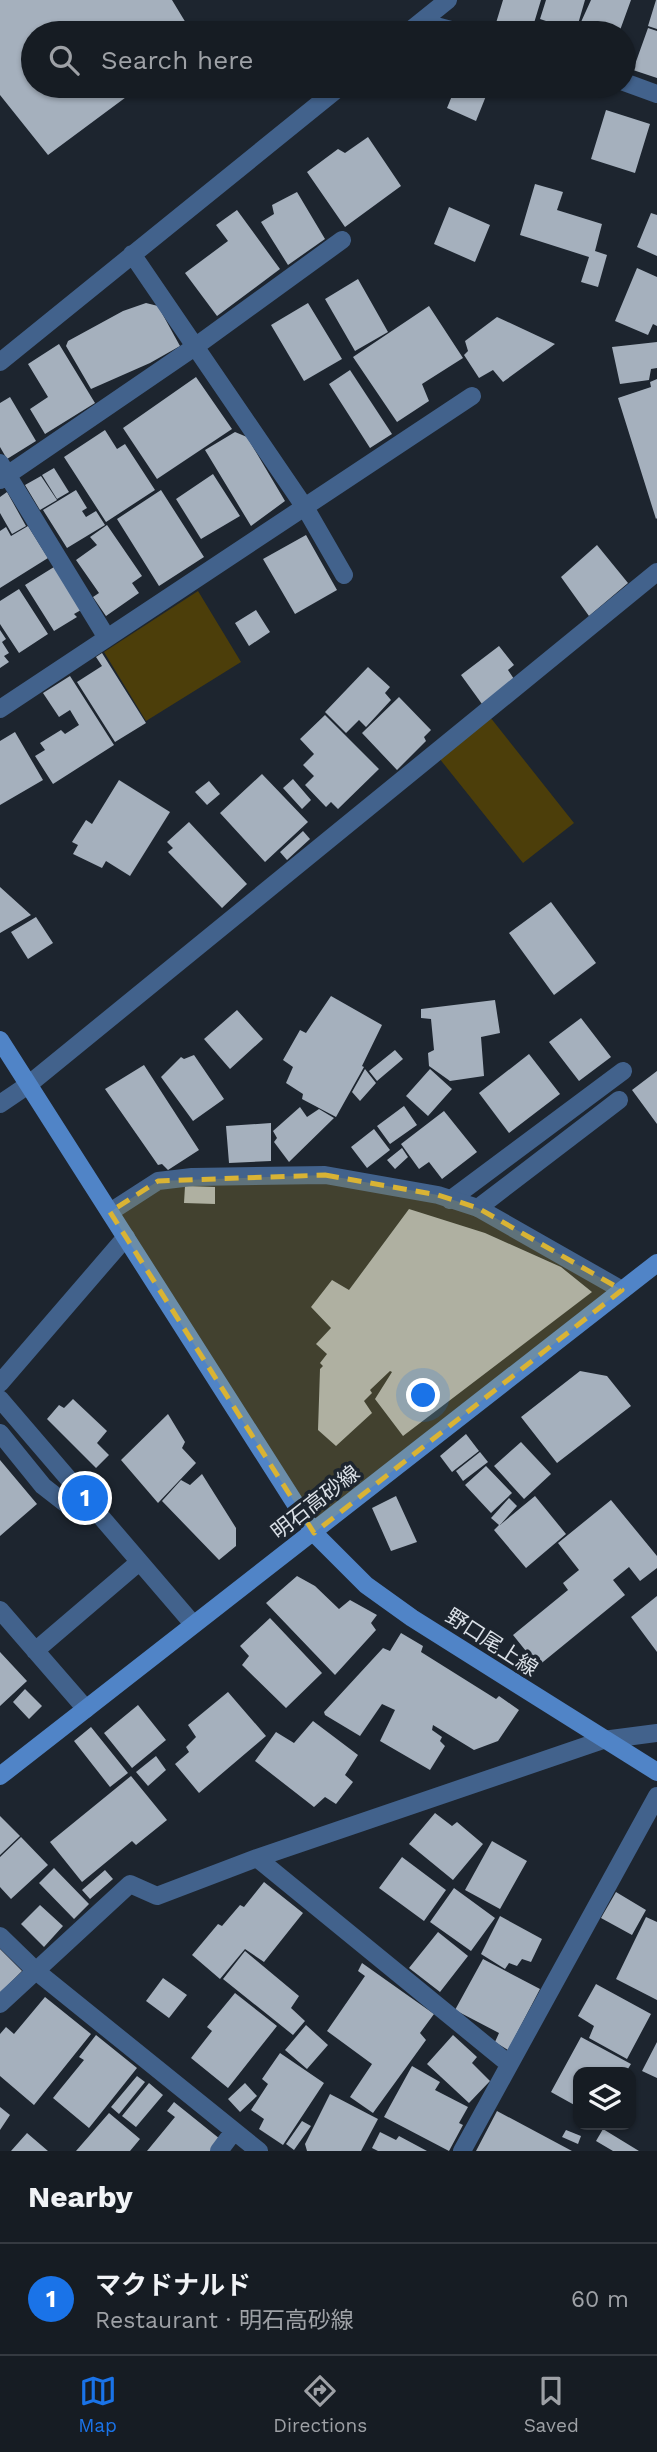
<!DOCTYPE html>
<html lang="en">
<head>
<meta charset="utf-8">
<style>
  body { margin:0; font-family:"Work Sans","Noto Sans JP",sans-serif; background:#1f252b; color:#f1f3f6 }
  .controls { position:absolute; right:21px; bottom:21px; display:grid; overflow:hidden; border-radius:14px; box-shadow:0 2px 5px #0004 }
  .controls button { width:63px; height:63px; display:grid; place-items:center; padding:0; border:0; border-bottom:2px solid #353a41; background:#161c23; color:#f1f3f6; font:35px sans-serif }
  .you { position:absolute; left:424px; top:1396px; width:24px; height:24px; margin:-18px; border:5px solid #fff; border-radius:50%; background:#1a73e8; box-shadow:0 0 0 10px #1a73e833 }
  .badge { display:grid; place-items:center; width:46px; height:46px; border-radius:50%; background:#1a73e8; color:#fff; font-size:23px; font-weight:700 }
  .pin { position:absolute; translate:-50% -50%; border:4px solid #fff; box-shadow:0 2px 7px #0006 }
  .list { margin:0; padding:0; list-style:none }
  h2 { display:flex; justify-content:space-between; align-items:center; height:91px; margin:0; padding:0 28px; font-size:30px }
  h2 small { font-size:23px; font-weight:400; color:#9ea1a6 }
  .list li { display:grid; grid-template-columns:46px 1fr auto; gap:21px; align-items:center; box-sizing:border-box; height:112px; padding:0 28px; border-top:2px solid #353a41 }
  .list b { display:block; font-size:26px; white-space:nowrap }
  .list p { margin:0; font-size:23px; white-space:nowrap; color:#9ea1a6 }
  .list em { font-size:23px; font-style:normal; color:#9ea1a6 }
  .icon { flex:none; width:38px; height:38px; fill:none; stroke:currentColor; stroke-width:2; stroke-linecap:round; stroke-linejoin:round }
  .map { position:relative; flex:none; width:657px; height:2151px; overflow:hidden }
  .search { position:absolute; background:#161c23; box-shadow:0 2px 5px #0004; left:21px; right:21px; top:21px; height:77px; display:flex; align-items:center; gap:18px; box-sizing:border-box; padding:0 24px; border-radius:38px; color:#9ea1a6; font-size:26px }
  .sheet { height:203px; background:#161c23 }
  nav { display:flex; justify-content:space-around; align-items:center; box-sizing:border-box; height:98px; border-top:2px solid #353a41; background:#161c23; font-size:19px; color:#9ea1a6 }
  nav a { display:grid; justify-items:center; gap:4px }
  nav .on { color:#1a73e8 }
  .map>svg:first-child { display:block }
  .green { fill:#4c3e0a }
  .building { fill:#a5b0bd }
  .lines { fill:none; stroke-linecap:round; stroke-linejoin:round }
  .lane { stroke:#42628c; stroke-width:18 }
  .street { stroke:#42628c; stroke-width:18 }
  .secondary { stroke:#5084c7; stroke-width:18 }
  .marked { fill:#d9b334; fill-opacity:0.2; stroke:#d9b334; stroke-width:5; stroke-dasharray:14 9; stroke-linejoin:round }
  .labels { text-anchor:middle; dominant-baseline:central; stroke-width:7; stroke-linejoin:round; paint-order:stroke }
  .street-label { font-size:21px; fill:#d9dfe6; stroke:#1d252f }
</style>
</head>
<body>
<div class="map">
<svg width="657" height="2151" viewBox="0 0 657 2151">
  <rect width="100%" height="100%" fill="#1d252f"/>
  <!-- green -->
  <path class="green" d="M198 591 241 662 146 721 104 652Z
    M490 717 574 823 523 863 439 758Z"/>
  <!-- building -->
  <path class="building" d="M0 0H172L192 33H33V86H141L48 155 0 95Z
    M503 0H541L531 33 496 23Z
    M546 0H585L576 31 540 19Z
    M591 0H631L619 33H604L581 22Z
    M656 0H657V29L648 26Z
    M648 28 657 31V78L633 70Z
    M456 86H490L476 121 447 108Z
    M606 110 650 124 635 173 591 159Z
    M368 137 401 186 345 227 307 172 338 149 345 153Z
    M535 184 563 192 557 210 602 224 595 251 607 255 598 287 581 282 589 257 520 235Z
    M297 192 325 239 288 265 261 222 274 214 272 205Z
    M449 207 490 225 475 262 434 244Z
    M237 210 280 269 217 316 185 273 228 241 216 225Z
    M651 213 657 215V256L637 247Z
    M637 268 657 277V326L653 324 648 335 615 321Z
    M358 279 388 332 355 351 325 299Z
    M146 303 158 306 180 346 150 363 91 389 66 346 68 341 123 311Z
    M308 303 342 359 304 381 271 325Z
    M429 306 463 358 422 384 429 401 397 422 353 357Z
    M497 317 555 344 503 382 493 370 479 378 464 355 468 351 465 341Z
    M657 342V368L651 369 649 380 620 384 612 347Z
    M59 344 95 403 45 434 30 409 48 397 28 364Z
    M350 370 392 434 370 448 329 384Z
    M196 377 232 429 157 479 123 428Z
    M657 379V518L656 519 618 398 651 387 650 382Z
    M10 397 36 441 7 459 0 447V403Z
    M105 430 117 449 125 444 155 490 106 522 64 457Z
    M235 432 247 437 285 501 251 526 205 450Z
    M54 468 69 492 57 499 42 475Z
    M213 474 240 516 201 539 176 499Z
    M41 476 57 500 40 510 25 485Z
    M76 490 87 508 82 511 86 517 96 511 105 525 67 548 43 510Z
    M161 490 204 557 159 586 117 519Z
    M7 492 26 526 12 534 0 513V497Z
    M107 525 142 576 132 583 139 593 106 616 93 597 99 593 76 560 97 545 90 537Z
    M28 526 48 558 0 588V531L6 527 11 536Z
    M306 535 337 590 295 614 263 559Z
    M597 545 628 583 589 616 561 577Z
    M54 567 81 610 74 614 77 617 54 631 25 585Z
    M19 589 48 634 19 653 0 624V601Z
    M256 610 270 632 249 646 235 623Z
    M0 630 6 639 2 642 9 653 4 656 9 662 0 668Z
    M499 646 514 665 508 670 514 679 482 704 461 675Z
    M102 653 146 723 115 742 77 682 102 666 96 657Z
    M368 667 390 687 385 693 391 700 366 727 359 720 346 733 325 712Z
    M70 676 114 745 53 784 35 756 45 750 40 743 61 730 65 734 79 725 70 710 59 717 43 693Z
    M399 697 431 730 424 737 426 741 397 770 362 733Z
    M325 715 379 769 338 809 331 802 326 807 305 785 314 776 303 765 314 754 300 739Z
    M15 732 43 780 0 805V741Z
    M262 774 308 822 265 862 220 813Z
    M293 779 311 800 302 809 283 788Z
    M119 780 170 812 130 876 106 861 102 868 73 854 78 845 72 842 86 820 92 824Z
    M209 781 220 794 207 805 195 792Z
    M189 822 247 884 222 908 168 852 173 848 167 842Z
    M303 831 310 839 287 860 280 852Z
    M0 887 31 915 0 933Z
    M551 902 596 963 554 995 509 933Z
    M36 917 53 943 28 959 11 932Z
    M331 996 382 1025 362 1066 364 1067 336 1117 302 1099 303 1094 286 1083 293 1067 283 1060 300 1030 306 1033Z
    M495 1000 500 1033 481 1037 484 1076 450 1081 429 1066 428 1053 434 1050 431 1019 421 1018V1009Z
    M237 1010 263 1039 230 1069 204 1039Z
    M581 1018 611 1057 579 1081 549 1042Z
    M395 1050 403 1059 377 1081 369 1071Z
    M529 1054 560 1094 509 1133 479 1093Z
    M194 1055 224 1099 193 1121 161 1077 181 1057 184 1059Z
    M144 1065 199 1150 168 1170 162 1164 158 1165 105 1089Z
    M365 1069 376 1083 360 1101 352 1092Z
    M430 1069 452 1089 428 1116 406 1096Z
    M657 1071V1124L632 1090Z
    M404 1106 417 1125 390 1144 377 1126Z
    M300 1107 307 1117 319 1109 334 1118 289 1162 274 1142 277 1138 273 1131Z
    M444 1111 477 1152 442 1179 429 1162 419 1169 401 1144Z
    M271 1123V1161L229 1163 226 1126Z
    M374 1129 390 1150 367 1168 351 1147Z
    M402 1148 408 1157 395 1169 387 1160Z
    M185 1186 215 1187V1204L184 1203Z
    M409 1209 485 1233 561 1267 592 1292 403 1436 375 1399 392 1372 390 1371 370 1390 372 1393 364 1401 372 1413 336 1446 318 1430 320 1369 323 1366 320 1363 327 1354 316 1344 331 1328 311 1307 332 1280 349 1290Z
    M580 1371 607 1376 631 1406 557 1463 521 1417Z
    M73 1399 107 1431 97 1443 109 1455 96 1468 47 1419 59 1405 64 1408Z
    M168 1414 185 1442 182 1448 196 1463 158 1503 121 1460Z
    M466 1434 479 1451 452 1472 440 1456Z
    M521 1442 551 1474 524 1499 494 1466Z
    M480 1452 488 1462 463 1481 456 1471Z
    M0 1460 37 1504 0 1536Z
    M486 1466 512 1493 491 1513 465 1485Z
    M202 1474 236 1528V1546L219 1560 162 1501 181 1480 190 1485Z
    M396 1496 417 1542 391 1551 372 1508Z
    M535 1496 566 1534 526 1568 494 1530 499 1525 491 1518 509 1498 517 1506 500 1525Z
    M611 1500 657 1556V1568L640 1581 629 1567 613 1580 625 1595 538 1666 513 1635 568 1590 563 1583 579 1570 558 1543Z
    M297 1576 315 1586 339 1609 350 1600 377 1615 371 1623 376 1630 335 1675 266 1603Z
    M657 1596V1652L631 1617Z
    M270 1618 322 1673 286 1708 242 1665 249 1656 240 1646Z
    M401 1633 423 1646 421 1652 496 1699 499 1696 519 1710 498 1741 474 1750 433 1725 432 1730 442 1737 440 1741 445 1746 430 1770 380 1741 395 1710 382 1704 360 1736 325 1715 324 1712 383 1648 390 1651Z
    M0 1652 27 1681 0 1706Z
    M25 1689 42 1706 29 1719 13 1702Z
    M228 1692 266 1736 199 1793 175 1764 189 1752 186 1747 196 1737 188 1725Z
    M138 1705 166 1740 132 1768 104 1733Z
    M313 1721 358 1755 345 1775 353 1782 336 1804 325 1797 314 1807 255 1761 276 1732 294 1743Z
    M91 1727 128 1773 110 1787 74 1741Z
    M156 1756 166 1770 148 1786 136 1772Z
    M131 1776 167 1820 136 1845 132 1841 82 1882 50 1842Z
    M435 1813 452 1826 457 1822 483 1844 453 1880 409 1844Z
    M0 1816 20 1836 0 1855Z
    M21 1837 48 1865 11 1899 0 1887V1857Z
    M492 1841 527 1861 500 1909 465 1890Z
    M402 1857 446 1890 424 1921 379 1888Z
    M54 1868 89 1904 74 1919 39 1883Z
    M105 1870 113 1879 90 1899 82 1890Z
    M264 1882 303 1913 264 1962 245 1949 220 1979 192 1955 218 1924 222 1926 240 1905 244 1907Z
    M454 1888 495 1918 471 1951 430 1922Z
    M616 1892 646 1910 632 1935 601 1918Z
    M40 1905 63 1926 44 1947 21 1924Z
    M500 1916 542 1939 531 1962 522 1959 517 1966 509 1963 505 1969 481 1954Z
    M646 1917 657 1922V2000L616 1979Z
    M438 1932 468 1956 440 1992 409 1968Z
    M0 1949 22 1971 0 1993Z
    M245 1951 299 1996 291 2008 305 2021 293 2035 223 1979Z
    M483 1959 540 1989 508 2050 495 2042 499 2033 455 2010Z
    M362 1963 434 2014 420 2033 426 2040 373 2113 350 2097 372 2064 327 2031 365 1976 358 1971Z
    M163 1978 187 1995 169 2018 146 2001Z
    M596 1984 651 2014 627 2059 589 2038 594 2026 578 2016Z
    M235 1993 277 2026 228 2088 191 2058 212 2031 207 2027Z
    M45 1997 91 2034 34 2105 0 2076V2034L6 2027 14 2034Z
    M306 2025 328 2045 307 2069 285 2050Z
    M96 2035 137 2068 89 2128 53 2098 84 2060 79 2057Z
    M453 2035 477 2057 472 2063 490 2081 469 2103 427 2064Z
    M581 2037 631 2064 626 2072H578V2107L551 2092Z
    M657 2042V2078L642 2071Z
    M280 2053 324 2083 283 2145 259 2129 264 2119 251 2110 268 2084 262 2079Z
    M412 2066 440 2082 435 2090 468 2107 459 2123 463 2125 449 2151 384 2117Z
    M137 2076 145 2082 119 2114 111 2107Z
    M149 2083 163 2095 136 2127 122 2116Z
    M245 2083 257 2096 240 2112 228 2099Z
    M330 2094 378 2119 361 2151H307L305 2144Z
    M174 2102 220 2139 211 2151H147L175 2117 167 2111Z
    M0 2107 10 2115 0 2130Z
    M497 2111 572 2151H476Z
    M109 2113 140 2139 130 2151H76Z
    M302 2121 311 2126 294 2150 286 2144Z
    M603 2129 639 2151H613L596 2141Z
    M566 2130 581 2136 578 2144 562 2137Z
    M380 2132 396 2140 399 2136 427 2151H378L372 2148Z
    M27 2133 48 2151H11Z"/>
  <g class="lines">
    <!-- lane -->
    <path class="lane" d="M450 1200 623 1071
      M478 1208 619 1100
      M0 1383 126 1237
      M0 1399 193 1624
      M0 1433 43 1486 70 1507H91
      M0 1610 86 1709
      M35 1651 138 1563"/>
    <!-- street -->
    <path class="street" d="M421 22 462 33
      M407 33 448 0
      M624 82 657 94
      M132 254 306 509 344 575
      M0 362 341 86
      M0 463 107 638
      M0 480 196 346 342 240
      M0 709 472 396
      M0 1104 28 1085 657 572
      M110 1212 158 1181 192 1177 325 1175 438 1195 478 1208 622 1290
      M257 1858 509 2064
      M0 1936 36 1971 259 2151
      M0 2004 130 1884 157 1896 257 1858 603 1740 657 1733
      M219 2151 234 2131
      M462 2151 657 1796"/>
    <!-- secondary -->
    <path class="secondary" d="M0 1040 314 1533 366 1585 412 1618 657 1772
      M0 1776 657 1263"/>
  </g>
  <!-- marked area -->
  <path class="marked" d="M325 1175 438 1195 478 1208 622 1290 314 1533 110 1212 158 1181Z"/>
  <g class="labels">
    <!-- street labels -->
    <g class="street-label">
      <text transform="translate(315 1502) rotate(-38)">明石高砂線</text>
      <text transform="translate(492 1642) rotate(33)">野口尾上線</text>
    </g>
  </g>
</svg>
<div class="controls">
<button><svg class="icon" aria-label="layers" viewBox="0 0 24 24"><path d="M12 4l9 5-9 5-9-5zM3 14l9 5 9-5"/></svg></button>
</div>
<div class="you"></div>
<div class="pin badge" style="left:85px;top:1498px">1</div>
<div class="search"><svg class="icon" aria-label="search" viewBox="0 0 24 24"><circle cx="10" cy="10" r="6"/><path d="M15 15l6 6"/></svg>Search here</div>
</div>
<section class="sheet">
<h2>Nearby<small></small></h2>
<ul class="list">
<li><span class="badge">1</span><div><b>マクドナルド</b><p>Restaurant · 明石高砂線</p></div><em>60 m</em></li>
</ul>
</section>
<nav>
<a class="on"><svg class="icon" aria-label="map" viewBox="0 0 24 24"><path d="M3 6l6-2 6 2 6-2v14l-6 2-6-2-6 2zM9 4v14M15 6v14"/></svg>Map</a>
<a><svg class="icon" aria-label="directions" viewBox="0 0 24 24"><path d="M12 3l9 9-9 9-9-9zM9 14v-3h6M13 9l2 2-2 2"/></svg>Directions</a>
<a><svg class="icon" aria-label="saved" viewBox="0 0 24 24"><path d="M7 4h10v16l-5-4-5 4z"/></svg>Saved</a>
</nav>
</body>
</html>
